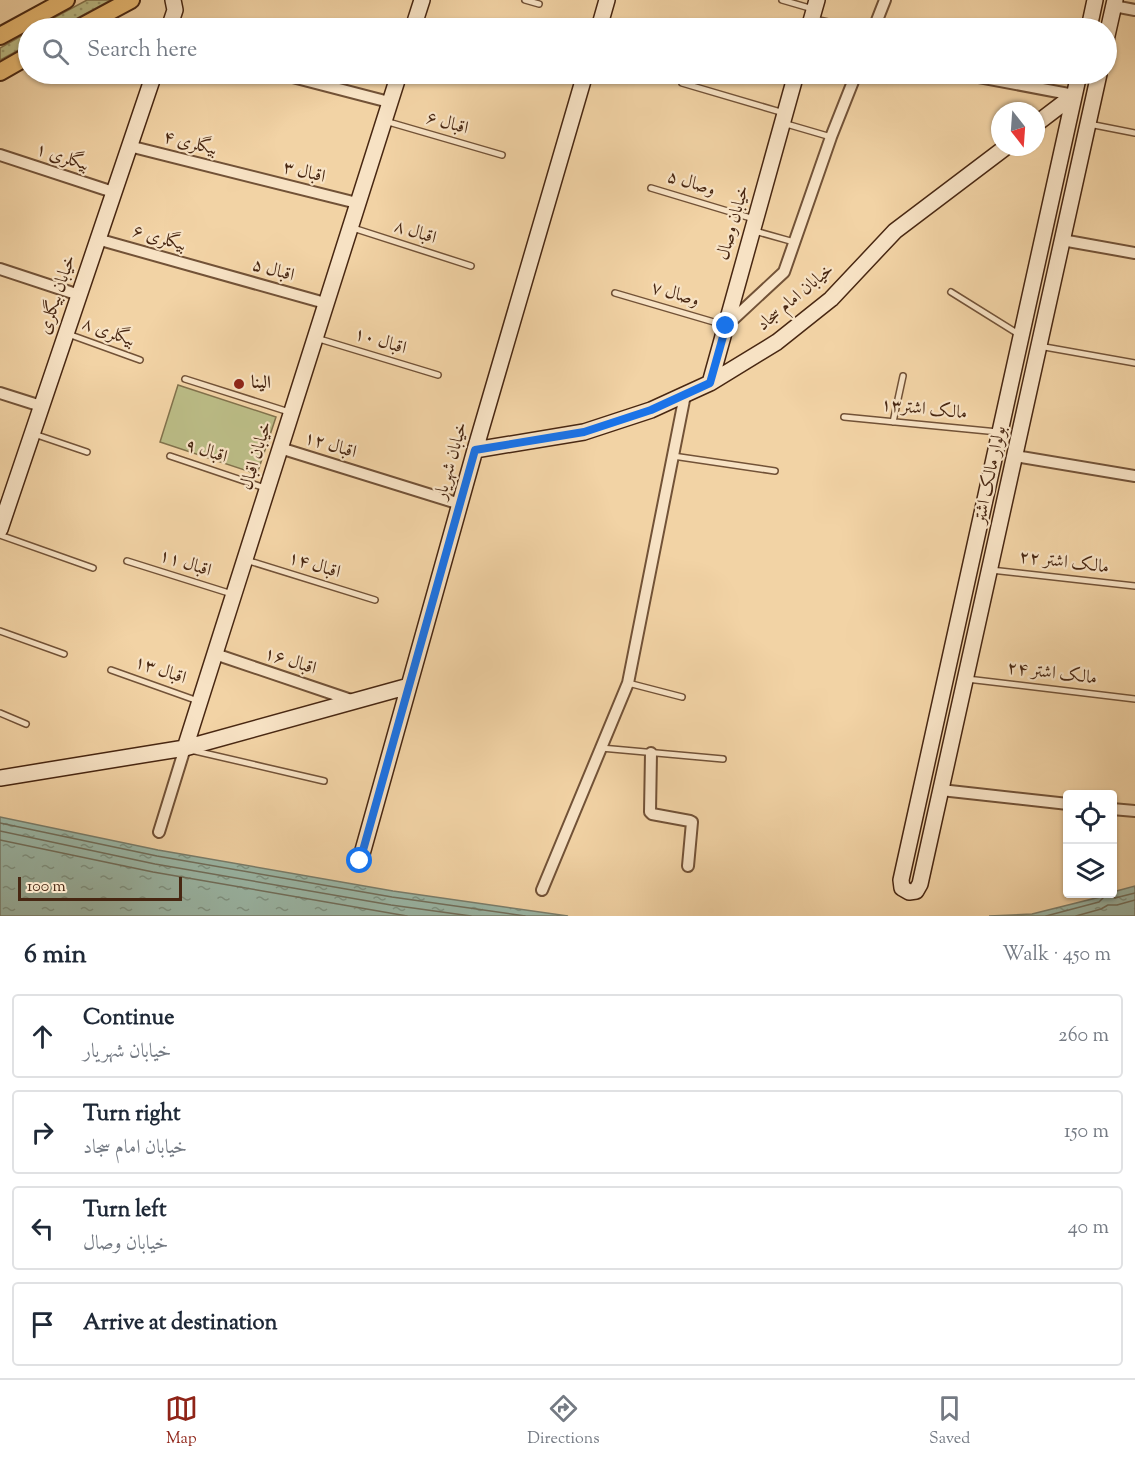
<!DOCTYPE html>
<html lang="en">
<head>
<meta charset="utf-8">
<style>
  body { margin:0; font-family:"Sorts Mill Goudy",Amiri,serif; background:#f6f6f7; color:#1f2937 }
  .controls { position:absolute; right:18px; bottom:18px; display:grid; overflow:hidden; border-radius:6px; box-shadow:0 2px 4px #0004 }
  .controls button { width:54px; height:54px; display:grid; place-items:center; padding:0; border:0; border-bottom:2px solid #e0e1e3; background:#fff; color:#1f2937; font:30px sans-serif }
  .compass { position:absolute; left:991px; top:102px; width:54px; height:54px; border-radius:50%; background:#fff; box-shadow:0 2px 4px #0004; rotate:163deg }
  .scale { position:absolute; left:18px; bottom:15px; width:164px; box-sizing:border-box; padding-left:6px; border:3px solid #482712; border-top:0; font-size:16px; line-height:21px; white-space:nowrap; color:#482712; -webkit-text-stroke:4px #f7e2c4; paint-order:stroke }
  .stop { position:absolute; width:18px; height:18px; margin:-14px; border:4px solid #1a73e8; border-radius:50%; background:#fff }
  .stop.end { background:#1a73e8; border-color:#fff; box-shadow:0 2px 6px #0008 }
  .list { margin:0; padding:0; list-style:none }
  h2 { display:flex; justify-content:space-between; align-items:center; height:78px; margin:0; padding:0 24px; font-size:26px }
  h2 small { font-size:20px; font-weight:400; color:#747a83 }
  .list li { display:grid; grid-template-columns:39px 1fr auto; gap:18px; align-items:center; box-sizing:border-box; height:84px; margin:0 12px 12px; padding:0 12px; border:2px solid #e0e1e3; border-radius:6px }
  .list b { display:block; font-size:22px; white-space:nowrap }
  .list p { margin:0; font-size:20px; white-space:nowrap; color:#747a83 }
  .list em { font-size:20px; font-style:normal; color:#747a83 }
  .icon { flex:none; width:33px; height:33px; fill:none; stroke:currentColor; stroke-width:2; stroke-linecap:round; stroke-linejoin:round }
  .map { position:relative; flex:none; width:1135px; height:916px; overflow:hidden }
  .search { position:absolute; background:#fff; box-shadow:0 2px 4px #0004; left:18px; right:18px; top:18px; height:66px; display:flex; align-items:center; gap:15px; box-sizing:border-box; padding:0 21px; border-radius:33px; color:#747a83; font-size:22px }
  .sheet { height:462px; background:#fff }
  nav { display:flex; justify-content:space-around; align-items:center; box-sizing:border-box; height:84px; border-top:2px solid #e0e1e3; background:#fff; font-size:16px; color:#747a83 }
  nav a { display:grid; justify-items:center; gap:3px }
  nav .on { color:#8f2418 }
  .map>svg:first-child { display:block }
  .grass { fill:url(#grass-dots); stroke:#82724c; stroke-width:1.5 }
  .green { fill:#bbbc86; stroke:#82724c; stroke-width:1.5 }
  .water { fill:url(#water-ripples); stroke:#7a7e6c; stroke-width:1.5 }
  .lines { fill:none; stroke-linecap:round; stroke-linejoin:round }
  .shore { stroke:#72705d; stroke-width:1.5 }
  .lane-casing { stroke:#725237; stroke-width:8 }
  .street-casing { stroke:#725237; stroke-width:14 }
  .secondary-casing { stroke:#482712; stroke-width:18 }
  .primary-casing { stroke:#482712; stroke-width:20 }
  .lane { stroke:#f7e2c4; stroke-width:5 }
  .street { stroke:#f7e2c4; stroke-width:10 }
  .secondary { stroke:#f7e2c4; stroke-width:15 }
  .primary { stroke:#e9ba72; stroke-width:16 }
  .route { stroke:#1a73e8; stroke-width:8 }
  .poi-dot { fill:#8f2418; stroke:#f7e2c4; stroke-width:2 }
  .labels { text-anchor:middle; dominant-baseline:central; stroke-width:4.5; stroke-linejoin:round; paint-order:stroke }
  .street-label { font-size:18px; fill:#482712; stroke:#f7e2c4 }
  .poi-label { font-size:18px; font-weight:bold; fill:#482712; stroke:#f7e2c4; text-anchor:start }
</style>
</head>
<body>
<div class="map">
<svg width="1135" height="916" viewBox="0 0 1135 916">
  <defs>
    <pattern id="grass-dots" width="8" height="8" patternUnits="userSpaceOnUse" patternTransform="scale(1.5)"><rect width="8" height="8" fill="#bbbc86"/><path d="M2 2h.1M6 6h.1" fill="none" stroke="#9a996c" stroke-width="1.8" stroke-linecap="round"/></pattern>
    <pattern id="water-ripples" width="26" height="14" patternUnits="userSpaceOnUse" patternTransform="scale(1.5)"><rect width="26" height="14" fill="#9bb8a8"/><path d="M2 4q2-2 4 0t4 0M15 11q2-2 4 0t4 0" fill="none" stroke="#809687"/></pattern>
  </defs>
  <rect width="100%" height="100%" fill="#f2d3a5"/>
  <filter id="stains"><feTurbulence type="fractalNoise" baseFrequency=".00333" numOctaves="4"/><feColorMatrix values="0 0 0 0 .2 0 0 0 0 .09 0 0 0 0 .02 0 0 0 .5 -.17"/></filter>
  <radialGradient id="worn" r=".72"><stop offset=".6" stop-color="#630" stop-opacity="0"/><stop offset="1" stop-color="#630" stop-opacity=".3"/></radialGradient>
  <!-- grass -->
  <path class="grass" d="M87 0H111L59 28H35Z
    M28 32V45L0 60V48Z"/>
  <!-- green -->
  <path class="green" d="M178 385 276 417 257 474 160 442Z"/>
  <!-- water -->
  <path class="water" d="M0 817 158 850 393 891 568 916H0Z
    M1135 886V916H989L1032 914 1112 894 1113 892Z"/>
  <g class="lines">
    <!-- shore -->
    <path class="shore" d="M0 823 157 856 392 897 525 916
      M0 831 155 864 391 905 471 916
      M0 840 153 872 407 916
      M1046 916 1099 902 1106 895 1115 898 1135 893
      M1076 916 1101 909 1108 905H1117L1135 900"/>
    <!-- lane casing -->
    <g class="lane-casing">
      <path id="lane" d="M525 0 539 4
        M782 0 813 9
        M814 19 856 28
        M682 83 784 113
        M385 121 502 155
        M783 123 831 137
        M1089 124 1135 133
        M651 188 754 219
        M353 228 471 266
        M755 231 794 242
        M951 292 1020 335
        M615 293 724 325
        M68 334 140 360
        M316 338 438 375
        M1039 346 1135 363
        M185 379 289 412
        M844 417 998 432
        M893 422 903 376
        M34 434 87 452
        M170 456 265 488
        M673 456 775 471
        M0 535 93 568
        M246 560 375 600
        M127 561 232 594
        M991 570 1135 586
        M0 631 64 654
        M111 670 198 701
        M967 679 1135 699
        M628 683 682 697
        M0 713 26 724
        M601 748 723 759
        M195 751 324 781"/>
    </g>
    <!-- street casing -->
    <g class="street-casing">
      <path id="street" d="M1114 6 1135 10
        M874 28 885 0
        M281 74 389 102
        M963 74 1074 95
        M129 146 357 203
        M0 155 113 192
        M97 239 325 303
        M1062 240 1135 253
        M0 269 79 295
        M728 324 784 272 831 137 856 74
        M0 393 41 406
        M280 448 460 504
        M1015 456 1135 476
        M215 654 354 701
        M651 753 650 812 652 814 690 821 692 822 688 866
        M941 790 1068 804
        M1112 809 1135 811
        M159 832 185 748
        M542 890 628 683 685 395"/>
    </g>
    <!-- secondary casing -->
    <g class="secondary-casing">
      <path id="secondary" d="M169 28 175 10 173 0
        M413 28 422 0
        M599 28 607 0
        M809 28 817 0
        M1089 28 1095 0
        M1106 40 1115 0
        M1079 74 901 880 902 888 909 892 916 891 920 884 1099 74
        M1036 124 1074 95
        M710 383 796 74
        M475 450 584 432 651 410 710 383 777 342 831 299 895 231 1006 147
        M0 529 154 74
        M185 748 399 74
        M0 778 185 748 409 686
        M360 861 475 450 585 74"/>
    </g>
    <!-- primary casing -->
    <g class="primary-casing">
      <path id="primary" d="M79 28 131 0
        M0 36 66 0
        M0 72 28 56"/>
    </g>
    <!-- lane -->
    <use href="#lane" class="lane"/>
    <!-- street -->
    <use href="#street" class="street"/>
    <!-- secondary -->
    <use href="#secondary" class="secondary"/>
    <!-- primary -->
    <use href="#primary" class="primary"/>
  </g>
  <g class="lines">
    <!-- route -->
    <path class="route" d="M360 861 475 450 584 432 651 410 710 383 726 326"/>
  </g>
  <!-- markers -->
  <circle class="poi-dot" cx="239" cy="384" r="6"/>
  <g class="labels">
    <!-- street labels -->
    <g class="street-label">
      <text transform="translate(447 124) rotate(16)">اقبال ۶</text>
      <text transform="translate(190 144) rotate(14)">بیگلری ۴</text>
      <text transform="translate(62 158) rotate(18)">بیگلری ۱</text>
      <text transform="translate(304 173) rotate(14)">اقبال ۳</text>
      <text transform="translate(691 184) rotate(17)">وصال ۵</text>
      <text transform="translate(734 223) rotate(-74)">خیابان وصال</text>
      <text transform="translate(415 233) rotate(18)">اقبال ۸</text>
      <text transform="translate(159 239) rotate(16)">بیگلری ۶</text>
      <text transform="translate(273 271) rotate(16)">اقبال ۵</text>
      <text transform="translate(58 295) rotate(-71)">خیابان بیگلری</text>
      <text transform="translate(675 295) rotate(16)">وصال ۷</text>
      <text transform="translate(796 298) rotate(-40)">خیابان امام سجاد</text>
      <text transform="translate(108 333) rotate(20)">بیگلری ۸</text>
      <text transform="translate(380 342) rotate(17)">اقبال ۱۰</text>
      <text transform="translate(924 410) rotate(6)">مالک اشتر۱۳</text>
      <text transform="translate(330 446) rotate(17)">اقبال ۱۲</text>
      <text transform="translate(206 452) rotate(18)">اقبال ۹</text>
      <text transform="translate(257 456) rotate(-73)">خیابان اقبال</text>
      <text transform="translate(452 461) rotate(-74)">خیابان شهریار</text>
      <text transform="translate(991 475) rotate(-78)">بولوار مالک اشتر</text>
      <text transform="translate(1064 563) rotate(7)">مالک اشتر ۲۲</text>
      <text transform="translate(185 564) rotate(18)">اقبال ۱۱</text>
      <text transform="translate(314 566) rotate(17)">اقبال ۱۴</text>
      <text transform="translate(290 662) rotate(18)">اقبال ۱۶</text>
      <text transform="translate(160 671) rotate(19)">اقبال ۱۳</text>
      <text transform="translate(1052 674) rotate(7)">مالک اشتر ۲۴</text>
    </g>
    <!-- poi labels -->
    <g class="poi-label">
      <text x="251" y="384">الینا</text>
    </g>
  </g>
  <rect width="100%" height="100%" filter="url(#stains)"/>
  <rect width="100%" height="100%" fill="url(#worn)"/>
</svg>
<div class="controls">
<button><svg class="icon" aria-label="locate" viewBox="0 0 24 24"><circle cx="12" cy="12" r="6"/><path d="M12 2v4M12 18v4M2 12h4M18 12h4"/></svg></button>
<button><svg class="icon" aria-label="layers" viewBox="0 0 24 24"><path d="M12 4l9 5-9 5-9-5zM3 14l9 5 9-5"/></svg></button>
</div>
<svg class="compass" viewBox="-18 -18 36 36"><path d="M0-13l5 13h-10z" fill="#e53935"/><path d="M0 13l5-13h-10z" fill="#747a83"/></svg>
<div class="scale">100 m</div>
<div class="stop" style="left:360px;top:861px"></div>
<div class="stop end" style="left:726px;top:326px"></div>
<div class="search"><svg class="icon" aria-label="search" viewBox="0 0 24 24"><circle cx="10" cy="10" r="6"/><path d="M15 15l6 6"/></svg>Search here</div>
</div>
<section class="sheet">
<h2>6 min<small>Walk · 450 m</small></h2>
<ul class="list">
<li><svg class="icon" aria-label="ahead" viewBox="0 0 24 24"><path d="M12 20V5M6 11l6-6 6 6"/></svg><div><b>Continue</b><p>خیابان شهریار</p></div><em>260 m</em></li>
<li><svg class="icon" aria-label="right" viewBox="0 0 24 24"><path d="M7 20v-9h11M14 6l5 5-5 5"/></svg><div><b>Turn right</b><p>خیابان امام سجاد</p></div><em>150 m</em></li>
<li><svg class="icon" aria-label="left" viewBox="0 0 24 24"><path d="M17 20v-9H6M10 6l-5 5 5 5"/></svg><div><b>Turn left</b><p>خیابان وصال</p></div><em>40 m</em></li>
<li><svg class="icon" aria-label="arrive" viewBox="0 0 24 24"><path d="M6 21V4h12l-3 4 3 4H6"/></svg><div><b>Arrive at destination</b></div></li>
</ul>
</section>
<nav>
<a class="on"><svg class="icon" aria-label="map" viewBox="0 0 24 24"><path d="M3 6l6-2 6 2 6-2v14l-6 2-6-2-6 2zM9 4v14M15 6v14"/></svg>Map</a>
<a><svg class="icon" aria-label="directions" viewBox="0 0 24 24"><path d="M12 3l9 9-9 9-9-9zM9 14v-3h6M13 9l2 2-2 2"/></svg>Directions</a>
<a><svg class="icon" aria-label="saved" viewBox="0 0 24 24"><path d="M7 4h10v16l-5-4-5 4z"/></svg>Saved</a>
</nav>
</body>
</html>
